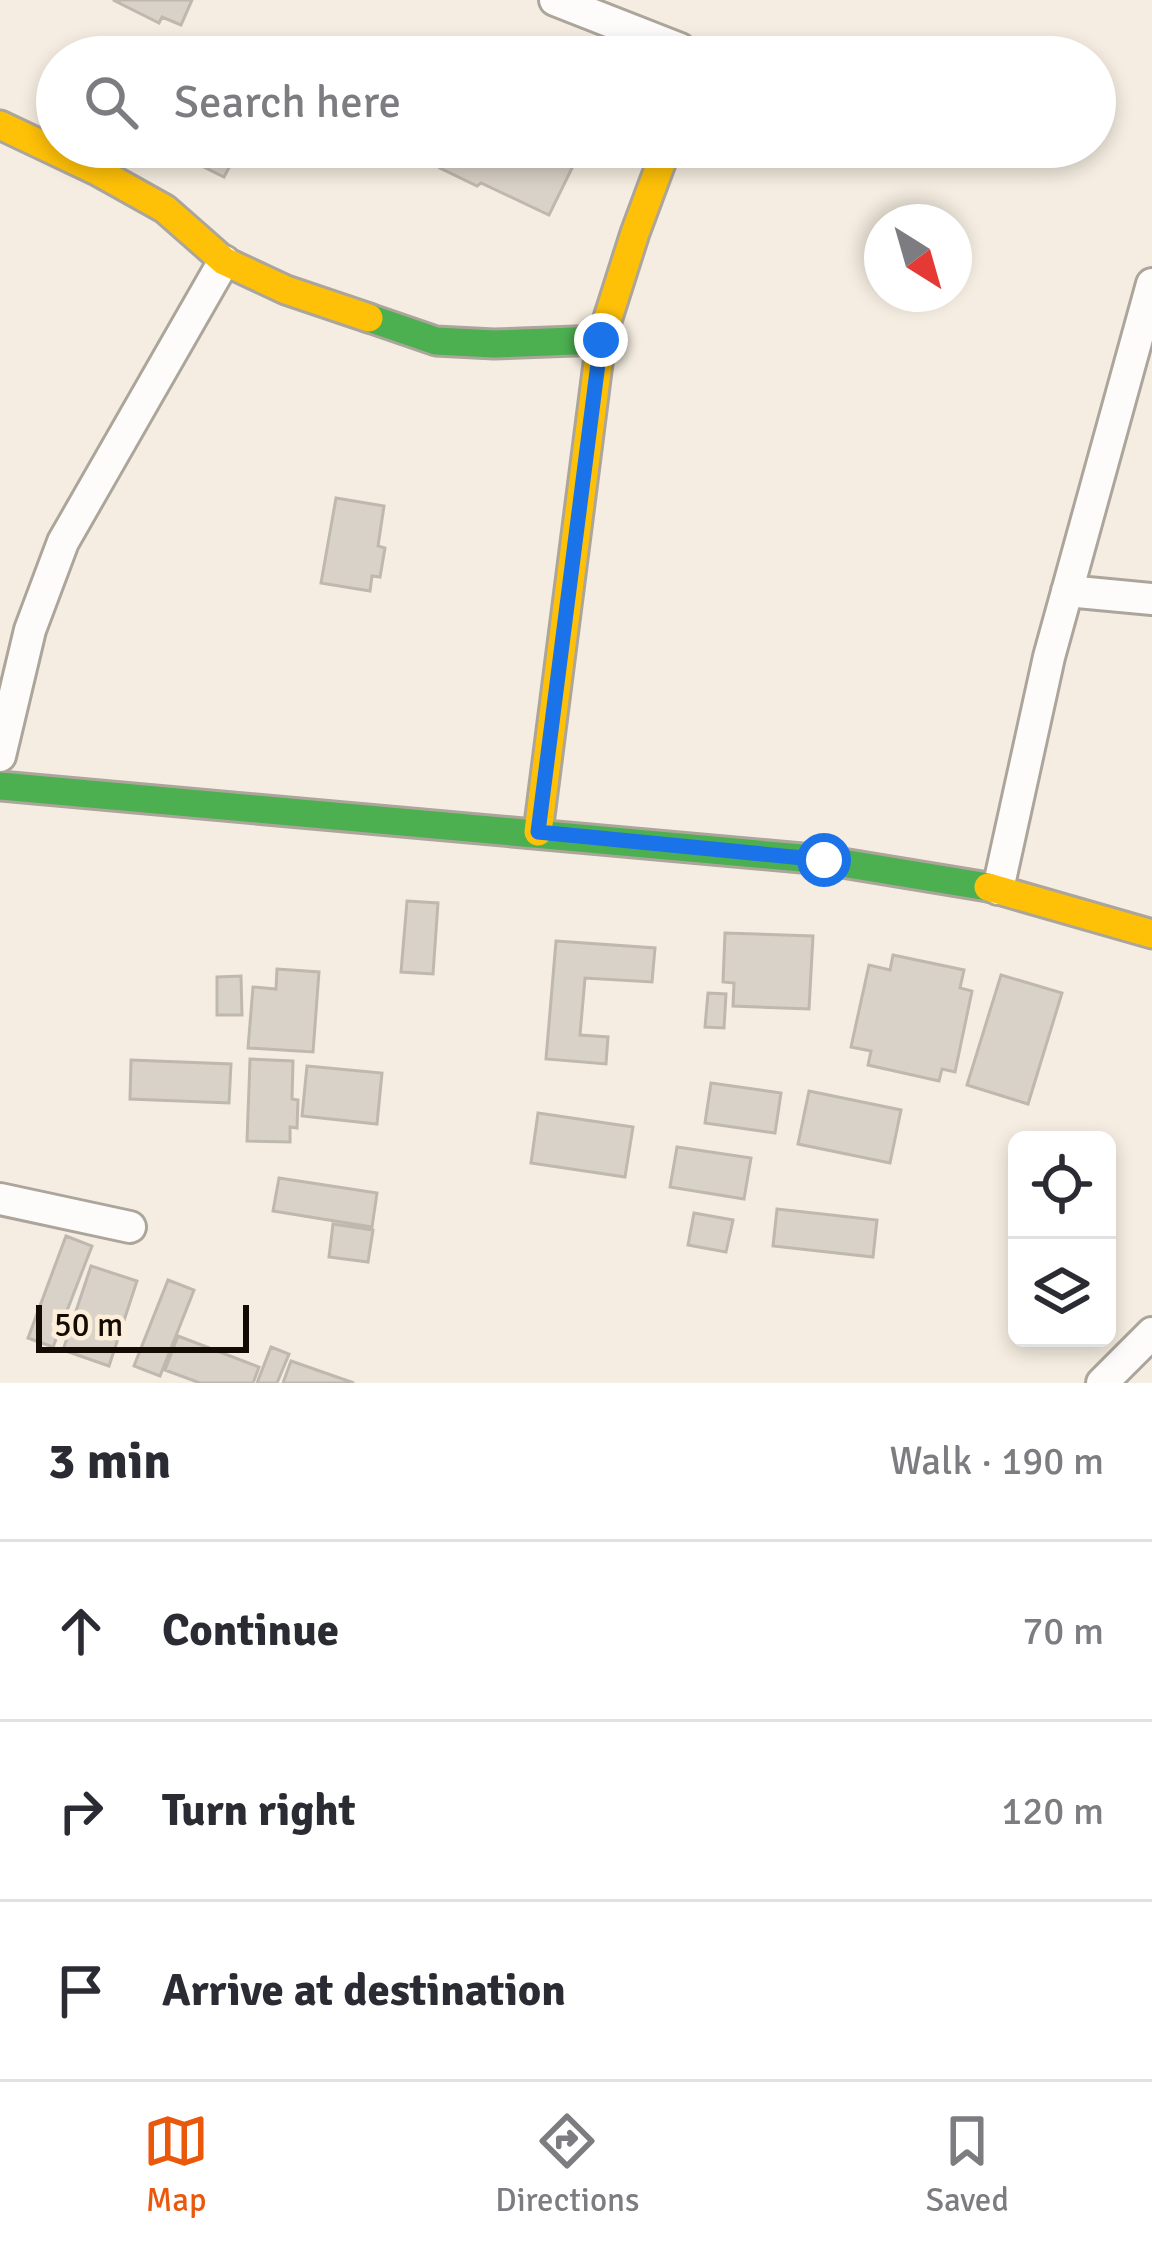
<!DOCTYPE html>
<html lang="en">
<head>
<meta charset="utf-8">
<style>
  body { margin:0; font-family:Signika,sans-serif; background:#f2f2f3; color:#2b2b33 }
  .controls { position:absolute; right:36px; bottom:36px; display:grid; overflow:hidden; border-radius:18px; box-shadow:0 6px 18px #0003 }
  .controls button { width:108px; height:108px; display:grid; place-items:center; padding:0; border:0; border-bottom:3px solid #e1e1e2; background:#fff; color:#2b2b33; font:60px sans-serif }
  .compass { position:absolute; left:864px; top:204px; width:108px; height:108px; border-radius:50%; background:#fff; box-shadow:0 6px 18px #0003; rotate:143deg }
  .scale { position:absolute; left:36px; bottom:30px; width:213px; box-sizing:border-box; padding-left:12px; border:6px solid #120c04; border-top:0; font-size:33px; line-height:42px; white-space:nowrap; color:#120c04; -webkit-text-stroke:9px #fdeed9; paint-order:stroke }
  .stop { position:absolute; width:36px; height:36px; margin:-27px; border:9px solid #1a73e8; border-radius:50%; background:#fff }
  .stop.end { background:#1a73e8; border-color:#fff; box-shadow:0 3px 12px #0008 }
  .list { margin:0; padding:0; list-style:none }
  h2 { display:flex; justify-content:space-between; align-items:center; height:156px; margin:0; padding:0 48px; font-size:51px }
  h2 small { font-size:39px; font-weight:400; color:#7c7c81 }
  .list li { display:grid; grid-template-columns:78px 1fr auto; gap:36px; align-items:center; box-sizing:border-box; height:180px; padding:0 48px; border-top:3px solid #e1e1e2 }
  .list b { display:block; font-size:45px; white-space:nowrap }
  .list em { font-size:39px; font-style:normal; color:#7c7c81 }
  .icon { flex:none; width:66px; height:66px; fill:none; stroke:currentColor; stroke-width:2; stroke-linecap:round; stroke-linejoin:round }
  .map { position:relative; flex:none; width:1152px; height:1383px; overflow:hidden }
  .search { position:absolute; background:#fff; box-shadow:0 6px 18px #0003; left:36px; right:36px; top:36px; height:132px; display:flex; align-items:center; gap:30px; box-sizing:border-box; padding:0 42px; border-radius:66px; color:#7c7c81; font-size:45px }
  .sheet { height:696px; background:#fff }
  nav { display:flex; justify-content:space-around; align-items:center; box-sizing:border-box; height:168px; border-top:3px solid #e1e1e2; background:#fff; font-size:33px; color:#7c7c81 }
  nav a { display:grid; justify-items:center; gap:6px }
  nav .on { color:#ea580c }
  .map>svg:first-child { display:block }
  .building { fill:#d9d2c8; stroke:#bfb8ae; stroke-width:3 }
  .lines { fill:none; stroke-linecap:round; stroke-linejoin:round }
  .street-casing { stroke:#aca59b; stroke-width:36 }
  .fast-casing { stroke:#aca59b; stroke-width:33 }
  .slow-casing { stroke:#aca59b; stroke-width:33 }
  .street { stroke:#fefcfa; stroke-width:30 }
  .fast { stroke:#4caf50; stroke-width:27 }
  .slow { stroke:#ffc107; stroke-width:27 }
  .route { stroke:#1a73e8; stroke-width:15 }
</style>
</head>
<body>
<div class="map">
<svg width="1152" height="1383" viewBox="0 0 1152 1383">
  <rect width="100%" height="100%" fill="#f5ede1"/>
  <!-- building -->
  <path class="building" d="M113 0H192L181 25 162 17 159 23Z
    M183 147H240L224 177 196 163 200 156Z
    M450 147H543L575 162 549 215 481 183 477 186 440 168Z
    M336 498 384 506 378 546 385 548 380 577 372 576 370 591 321 583Z
    M407 901 438 903 433 974 401 972Z
    M725 933 813 936 809 1009 733 1006 734 983 723 982Z
    M556 941 655 948 652 982 585 978 580 1035 608 1037 606 1064 546 1059Z
    M893 955 964 970 960 988 972 991 955 1072 942 1069 939 1081 868 1065 871 1051 851 1047 869 965 890 970Z
    M277 969 319 972 313 1052 248 1048 253 987 276 989Z
    M1001 975 1062 993 1028 1104 967 1085Z
    M241 976 242 1015H217V977Z
    M708 993 726 994 724 1028 705 1027Z
    M250 1059 293 1061 292 1099 298 1100 297 1128 290 1127V1142L247 1141Z
    M131 1060 231 1064 229 1103 130 1099Z
    M307 1066 382 1073 377 1124 302 1116Z
    M711 1083 781 1093 775 1133 705 1123Z
    M809 1091 901 1110 890 1163 798 1144Z
    M538 1113 633 1127 625 1177 531 1163Z
    M677 1147 751 1158 744 1199 670 1187Z
    M279 1178 377 1193 372 1227 273 1211Z
    M777 1209 877 1220 873 1257 773 1246Z
    M694 1213 733 1220 726 1252 688 1245Z
    M333 1224 373 1230 368 1262 329 1257Z
    M66 1236 92 1246 53 1347 28 1338Z
    M91 1266 137 1281 109 1366 63 1350Z
    M168 1280 194 1290 160 1376 134 1366Z
    M178 1336 259 1367 253 1383H200L165 1370Z
    M271 1347 289 1354 277 1383H257Z
    M291 1361 354 1383H283Z"/>
  <g class="lines">
    <!-- street casing -->
    <g class="street-casing">
      <path id="street" d="M555 0 680 49 687 57
        M1067 591 1152 599
        M0 756 30 630 63 542 224 261
        M998 889 1049 657 1152 284
        M0 1199 130 1227
        M1102 1383 1152 1333"/>
    </g>
    <!-- fast casing -->
    <g class="fast-casing">
      <path id="fast" d="M369 318 436 341 494 344 601 340
        M0 786 824 860 988 887"/>
    </g>
    <!-- slow casing -->
    <g class="slow-casing">
      <path id="slow" d="M0 125 97 171 165 209 224 261 286 290 369 318
        M538 832 601 340 635 233 667 147
        M988 887 1152 934"/>
    </g>
    <!-- street -->
    <use href="#street" class="street"/>
    <!-- fast -->
    <use href="#fast" class="fast"/>
    <!-- slow -->
    <use href="#slow" class="slow"/>
  </g>
  <g class="lines">
    <!-- route -->
    <path class="route" d="M601 340 538 832 824 860"/>
  </g>
</svg>
<div class="controls">
<button><svg class="icon" aria-label="locate" viewBox="0 0 24 24"><circle cx="12" cy="12" r="6"/><path d="M12 2v4M12 18v4M2 12h4M18 12h4"/></svg></button>
<button><svg class="icon" aria-label="layers" viewBox="0 0 24 24"><path d="M12 4l9 5-9 5-9-5zM3 14l9 5 9-5"/></svg></button>
</div>
<svg class="compass" viewBox="-18 -18 36 36"><path d="M0-13l5 13h-10z" fill="#e53935"/><path d="M0 13l5-13h-10z" fill="#7c7c81"/></svg>
<div class="scale">50 m</div>
<div class="stop" style="left:824px;top:860px"></div>
<div class="stop end" style="left:601px;top:340px"></div>
<div class="search"><svg class="icon" aria-label="search" viewBox="0 0 24 24"><circle cx="10" cy="10" r="6"/><path d="M15 15l6 6"/></svg>Search here</div>
</div>
<section class="sheet">
<h2>3 min<small>Walk · 190 m</small></h2>
<ul class="list">
<li><svg class="icon" aria-label="ahead" viewBox="0 0 24 24"><path d="M12 20V5M6 11l6-6 6 6"/></svg><div><b>Continue</b></div><em>70 m</em></li>
<li><svg class="icon" aria-label="right" viewBox="0 0 24 24"><path d="M7 20v-9h11M14 6l5 5-5 5"/></svg><div><b>Turn right</b></div><em>120 m</em></li>
<li><svg class="icon" aria-label="arrive" viewBox="0 0 24 24"><path d="M6 21V4h12l-3 4 3 4H6"/></svg><div><b>Arrive at destination</b></div></li>
</ul>
</section>
<nav>
<a class="on"><svg class="icon" aria-label="map" viewBox="0 0 24 24"><path d="M3 6l6-2 6 2 6-2v14l-6 2-6-2-6 2zM9 4v14M15 6v14"/></svg>Map</a>
<a><svg class="icon" aria-label="directions" viewBox="0 0 24 24"><path d="M12 3l9 9-9 9-9-9zM9 14v-3h6M13 9l2 2-2 2"/></svg>Directions</a>
<a><svg class="icon" aria-label="saved" viewBox="0 0 24 24"><path d="M7 4h10v16l-5-4-5 4z"/></svg>Saved</a>
</nav>
</body>
</html>
